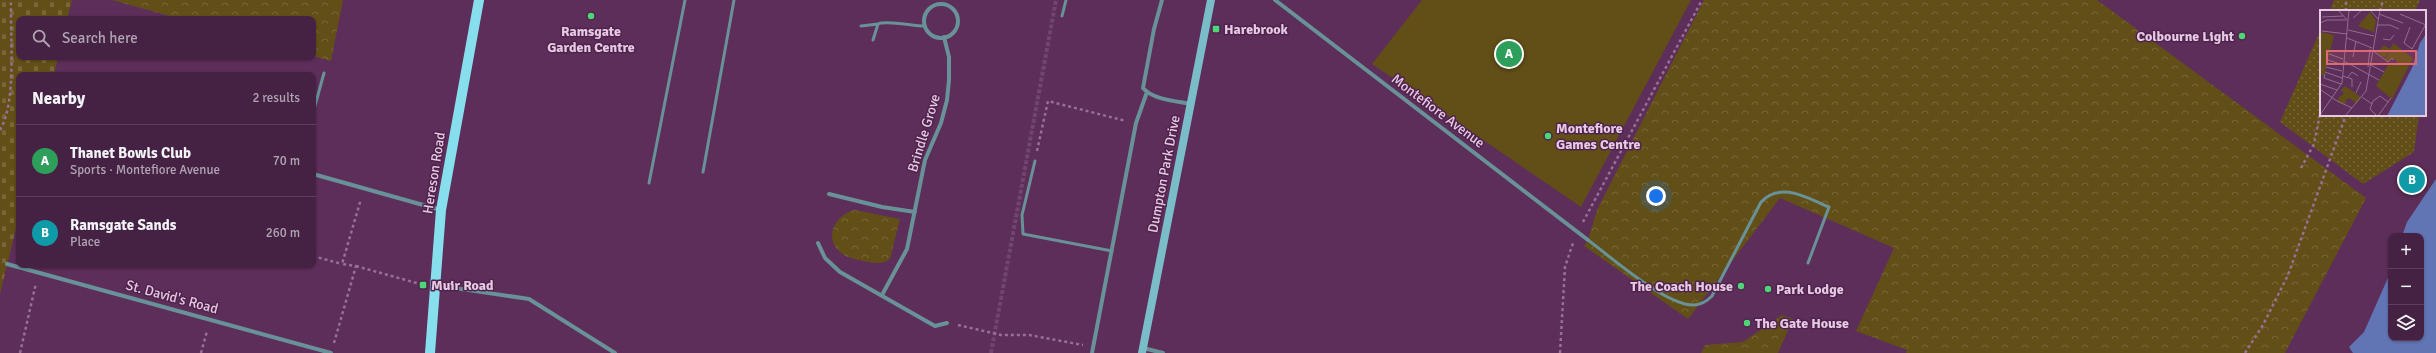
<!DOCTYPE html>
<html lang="en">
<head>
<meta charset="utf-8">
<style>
  body { margin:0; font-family:Signika,sans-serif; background:#4c2a4a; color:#f1f3f6 }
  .controls { position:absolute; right:12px; bottom:12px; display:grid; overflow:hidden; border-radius:8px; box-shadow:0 1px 3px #0004 }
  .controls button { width:36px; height:36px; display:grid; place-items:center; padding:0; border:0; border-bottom:1px solid #5d3f5c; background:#452243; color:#f1f3f6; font:20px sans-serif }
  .you { position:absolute; left:1656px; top:196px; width:14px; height:14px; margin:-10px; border:3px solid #fff; border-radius:50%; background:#1a73e8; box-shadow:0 0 0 6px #1a73e833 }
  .badge { display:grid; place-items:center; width:26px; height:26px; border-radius:50%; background:#4dd676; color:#fff; font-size:13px; font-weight:700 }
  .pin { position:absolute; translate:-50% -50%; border:2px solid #fff; box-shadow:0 1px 4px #0006 }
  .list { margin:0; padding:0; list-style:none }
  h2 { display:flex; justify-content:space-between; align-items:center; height:52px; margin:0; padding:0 16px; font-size:17px }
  h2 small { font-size:13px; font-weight:400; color:#b0a4b2 }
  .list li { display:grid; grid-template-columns:26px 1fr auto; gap:12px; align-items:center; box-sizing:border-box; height:72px; padding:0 16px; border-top:1px solid #5d3f5c }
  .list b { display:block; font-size:15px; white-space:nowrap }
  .list p { margin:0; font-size:13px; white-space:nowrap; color:#b0a4b2 }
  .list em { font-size:13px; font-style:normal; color:#b0a4b2 }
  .icon { flex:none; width:22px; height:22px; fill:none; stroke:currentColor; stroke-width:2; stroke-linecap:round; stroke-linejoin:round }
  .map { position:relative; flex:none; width:2436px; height:353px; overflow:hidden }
  .search { position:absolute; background:#452243; box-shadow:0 1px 3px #0004; left:16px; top:16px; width:300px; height:44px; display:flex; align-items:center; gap:10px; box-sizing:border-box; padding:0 14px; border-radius:8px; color:#b0a4b2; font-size:15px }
  .panel { position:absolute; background:#452243; box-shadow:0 1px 3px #0004; left:16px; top:72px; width:300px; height:196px; border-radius:8px }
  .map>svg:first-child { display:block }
  .grass { fill:url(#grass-dots) }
  .cemetery { fill:url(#cemetery-stones) }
  .park { fill:url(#park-crowns) }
  .pitch { fill:#624f17 }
  .water { fill:#6175b5 }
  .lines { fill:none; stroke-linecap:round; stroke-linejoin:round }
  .street-tunnel { stroke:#71456e; stroke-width:4; stroke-dasharray:4 2; stroke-linecap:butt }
  .path { stroke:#977094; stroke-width:2.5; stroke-dasharray:3 3; stroke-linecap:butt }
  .lane { stroke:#689198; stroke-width:3 }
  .street { stroke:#689198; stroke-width:4 }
  .secondary { stroke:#7abdc9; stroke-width:8 }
  .primary { stroke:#87dfee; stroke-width:10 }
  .poi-dot { fill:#4dd676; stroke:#50234e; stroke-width:1.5 }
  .labels { text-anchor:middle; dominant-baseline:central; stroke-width:3; stroke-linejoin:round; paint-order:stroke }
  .poi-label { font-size:14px; font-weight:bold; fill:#e6cae3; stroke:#50234e; text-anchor:start }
  .street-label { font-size:14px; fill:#e6cae3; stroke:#50234e }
  .inset-road { fill:none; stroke:#936c90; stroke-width:1 }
  .view { fill:#dc6973; fill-opacity:0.15; stroke:#dc6973; stroke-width:2 }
  .inset-edge { fill:none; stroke:#e6cae3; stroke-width:2 }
</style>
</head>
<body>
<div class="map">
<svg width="2436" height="353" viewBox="0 0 2436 353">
  <defs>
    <pattern id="grass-dots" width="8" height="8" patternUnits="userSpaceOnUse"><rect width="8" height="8" fill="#624f17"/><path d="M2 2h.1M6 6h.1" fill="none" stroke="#786739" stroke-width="1.8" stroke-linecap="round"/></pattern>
    <pattern id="cemetery-stones" width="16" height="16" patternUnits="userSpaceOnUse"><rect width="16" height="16" fill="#624f17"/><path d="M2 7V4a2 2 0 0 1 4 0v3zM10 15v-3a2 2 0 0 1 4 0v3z" fill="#786739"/></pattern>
    <pattern id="park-crowns" width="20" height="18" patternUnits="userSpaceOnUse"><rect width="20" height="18" fill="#624f17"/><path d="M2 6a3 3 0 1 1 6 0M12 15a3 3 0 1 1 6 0" fill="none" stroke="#786739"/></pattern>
  </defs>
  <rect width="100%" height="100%" fill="#5c2e59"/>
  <!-- grass -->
  <path class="grass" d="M2334 0H2420L2415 11H2329Z
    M2321 29V115H2419L2414 152 2363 184 2280 122Z"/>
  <!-- cemetery -->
  <path class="cemetery" d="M0 0H72L67 19H19V57H58L54 75H19V216L0 294Z"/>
  <!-- park -->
  <path class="park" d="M112 0H343L331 61 313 56V19H180Z
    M1704 0H2097L2366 198 2285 353H1906L1907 350 1856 331 1894 248 1780 198 1688 319 1584 246 1588 240 1597 210Z
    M855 210 900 219 890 259C880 265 875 263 863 261 856 259 846 258 840 252 823 237 836 214 855 210Z
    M1782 315 1793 319 1778 353H1701L1705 345 1743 342Z"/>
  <!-- pitch -->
  <path class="pitch" d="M1422 0H1691L1581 207 1372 64Z"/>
  <!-- water -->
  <path class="water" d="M2436 179V353H2353L2349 347 2364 332 2391 271V338H2421V236H2402L2407 222Z"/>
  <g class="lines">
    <!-- street-tunnel -->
    <path class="street-tunnel" d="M991 353 1056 0"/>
    <!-- path -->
    <path class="path" d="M2346 11V0
      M2380 11 2383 0
      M0 130C17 102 10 34 11 0
      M1037 151 1048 101 1126 121
      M2301 168 2314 144 2321 109
      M1583 222 1702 0
      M313 256 342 264
      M356 266 420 284
      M958 325 1001 335H1029L1083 345
      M334 343 356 266 342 264 361 199
      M20 353 36 283
      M201 353 207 331
      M1560 353 1565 267 1573 243
      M2245 353 2263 325 2288 275 2346 115"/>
    <!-- lane -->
    <path class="lane" d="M1062 16 1066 0
      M861 26 878 24
      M873 40 878 24C886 20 913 26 925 26
      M313 113 324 73
      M1035 161 1022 215 1023 234 1112 251
      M703 172 734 0
      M649 183 685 0
      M1588 240C1611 257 1666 306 1694 305 1702 305 1707 301 1712 296L1761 202C1781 181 1807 198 1829 207L1808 263"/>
    <!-- street -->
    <path class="street" d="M1162 0 1154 29 1143 88C1153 100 1177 101 1191 104
      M1275 0 1588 240
      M924 21a17 17 0 1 1 34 0a17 17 0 1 1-34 0Z
      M313 174 441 210
      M829 194 882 207 915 212
      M818 243 825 258 840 272 935 326 947 323
      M7 264 331 353
      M435 285 529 299 615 353
      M882 295 907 249 925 160 941 123 947 100 949 80V57L944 37
      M1143 348 1163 353
      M1092 353 1136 123 1147 92"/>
    <!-- secondary -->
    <path class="secondary" d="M1142 353 1211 0"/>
    <!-- primary -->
    <path class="primary" d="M430 353 441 210 479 0"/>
  </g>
  <!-- markers -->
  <g class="poi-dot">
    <circle cx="591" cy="16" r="4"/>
    <rect x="1212" y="25" width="8" height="8" rx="2"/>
    <circle cx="2242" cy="36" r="4"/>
    <circle cx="1548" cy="136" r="4"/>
    <rect x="419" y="281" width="8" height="8" rx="2"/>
    <circle cx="1741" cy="286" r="4"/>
    <circle cx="1768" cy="289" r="4"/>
    <circle cx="1747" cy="323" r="4"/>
  </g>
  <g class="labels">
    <!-- poi labels -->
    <g class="poi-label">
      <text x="1224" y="29">Harebrook</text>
      <text x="591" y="31" text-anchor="middle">Ramsgate<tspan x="591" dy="16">Garden Centre</tspan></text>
      <text x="2234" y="36" text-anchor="end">Colbourne Light</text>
      <text x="1556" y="128">Montefiore<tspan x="1556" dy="16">Games Centre</tspan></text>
      <text x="431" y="285">Muir Road</text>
      <text x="1733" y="286" text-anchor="end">The Coach House</text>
      <text x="1776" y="289">Park Lodge</text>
      <text x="1755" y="323">The Gate House</text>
    </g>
    <!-- street labels -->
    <g class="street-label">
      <text transform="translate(1438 111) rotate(37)">Montefiore Avenue</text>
      <text transform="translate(924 133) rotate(-73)">Brindle Grove</text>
      <text transform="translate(434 173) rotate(-81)">Hereson Road</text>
      <text transform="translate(1164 174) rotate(-79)">Dumpton Park Drive</text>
      <text transform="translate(172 297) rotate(15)">St. David's Road</text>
    </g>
  </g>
  <!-- overview -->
  <g transform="translate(2320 10)">
    <rect width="106" height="106" fill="#5c2e59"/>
    <path d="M25 76 41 87 36 93 29 88 26 90V94L17 92 19 87 24 84 21 80Z" fill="#624f17"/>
    <path d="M0 22 14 25 4 66 0 64Z" fill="#624f17"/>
    <path d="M50 2 56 11 54 22 38 16ZM73 33 93 48 72 89 56 76 69 53 77 54 76 50 72 48 69 52 65 50Z" fill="#624f17"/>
    <path d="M47 7 55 11 49 20 42 18 44 13 49 15 44 12ZM64 35 70 39 65 48 57 43Z" fill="#624f17"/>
    <path d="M106 24V106H67L92 58 100 33Z" fill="#6175b5"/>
    <path class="inset-road" d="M18 0 28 11M50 0 58 9M59 4 83 13M80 4 106 15M2 7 23 6M33 8 42 0M0 13 7 10H26M57 15H70L79 19M90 17 84 33 92 39 106 14M28 20 54 26M2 21 27 24M27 28 52 38M63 29 70 30 74 25M52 40 68 52 72 48 73 50M9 44 23 49M33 47 36 31M8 50 23 55M24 51 59 70M49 54 64 62M6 57 22 61M48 57 50 39M5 62 22 68M5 64 4 68 21 74M23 66 32 69V77M28 67 32 62 38 66M0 74 17 80M1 80 17 91 32 98M36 83 41 72M42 87 52 94M0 105 22 73 29 0M25 106 46 81 60 0M57 106 50 99 53 91 60 86 68 92M58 106 71 88"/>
    <path class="view" d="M7 41H96V54H7Z"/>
    <rect width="106" height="106" class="inset-edge"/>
  </g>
</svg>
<div class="controls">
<button>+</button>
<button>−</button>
<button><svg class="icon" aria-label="layers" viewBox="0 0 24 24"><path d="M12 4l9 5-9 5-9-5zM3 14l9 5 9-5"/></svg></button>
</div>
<div class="you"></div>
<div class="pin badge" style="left:1509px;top:54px;background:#2e9e5b">A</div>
<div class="pin badge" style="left:2412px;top:180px;background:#0f9aa8">B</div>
<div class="search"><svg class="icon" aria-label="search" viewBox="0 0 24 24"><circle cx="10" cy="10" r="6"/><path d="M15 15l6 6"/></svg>Search here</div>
<section class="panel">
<h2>Nearby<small>2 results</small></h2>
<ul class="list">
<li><span class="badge" style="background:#2e9e5b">A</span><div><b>Thanet Bowls Club</b><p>Sports · Montefiore Avenue</p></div><em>70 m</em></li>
<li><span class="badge" style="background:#0f9aa8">B</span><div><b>Ramsgate Sands</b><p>Place</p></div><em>260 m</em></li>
</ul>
</section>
</div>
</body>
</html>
